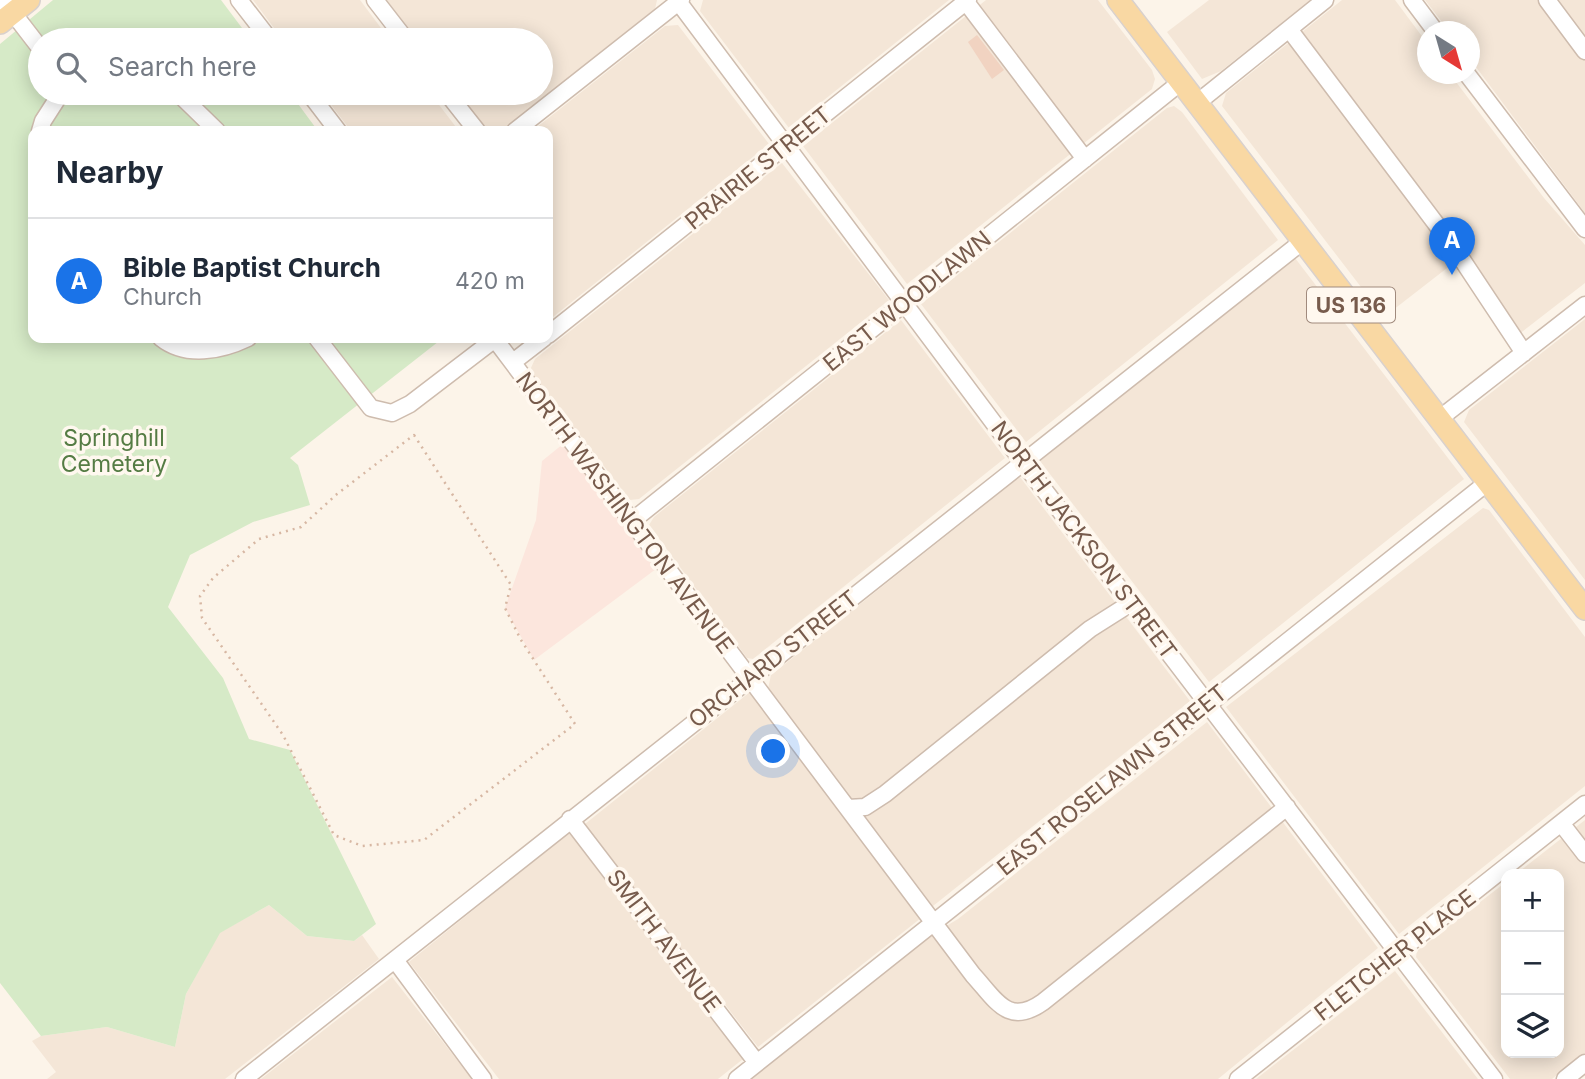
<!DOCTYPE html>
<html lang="en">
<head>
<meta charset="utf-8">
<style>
  body { margin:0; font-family:Inter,sans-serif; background:#f2f2f3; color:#1f2937 }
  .controls { position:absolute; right:21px; bottom:21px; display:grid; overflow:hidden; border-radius:14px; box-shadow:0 4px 18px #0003 }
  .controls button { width:63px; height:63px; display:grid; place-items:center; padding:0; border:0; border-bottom:2px solid #e0e1e3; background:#fff; color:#1f2937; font:35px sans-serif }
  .compass { position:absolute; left:1417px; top:21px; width:63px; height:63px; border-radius:50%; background:#fff; box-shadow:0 4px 18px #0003; rotate:143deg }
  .you { position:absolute; left:774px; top:752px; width:24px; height:24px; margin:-18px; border:5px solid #fff; border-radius:50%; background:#1a73e8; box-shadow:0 0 0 10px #1a73e833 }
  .badge { display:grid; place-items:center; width:46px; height:46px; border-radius:50%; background:#1a73e8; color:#fff; font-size:23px; font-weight:700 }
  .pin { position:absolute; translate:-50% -58px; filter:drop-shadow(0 2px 4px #0008) }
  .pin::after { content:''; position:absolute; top:37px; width:24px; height:21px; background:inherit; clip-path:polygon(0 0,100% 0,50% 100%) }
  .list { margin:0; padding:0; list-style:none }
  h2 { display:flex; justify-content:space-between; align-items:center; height:91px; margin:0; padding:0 28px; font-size:30px }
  h2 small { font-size:23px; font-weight:400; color:#747a83 }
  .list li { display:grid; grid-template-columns:46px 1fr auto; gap:21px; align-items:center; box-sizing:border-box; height:126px; padding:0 28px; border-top:2px solid #e0e1e3 }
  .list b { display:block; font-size:26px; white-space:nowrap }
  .list p { margin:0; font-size:23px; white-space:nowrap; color:#747a83 }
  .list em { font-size:23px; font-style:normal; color:#747a83 }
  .icon { flex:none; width:38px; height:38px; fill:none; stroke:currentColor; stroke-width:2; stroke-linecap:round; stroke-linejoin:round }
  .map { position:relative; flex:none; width:1585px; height:1079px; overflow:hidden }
  .search { position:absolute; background:#fff; box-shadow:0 4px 18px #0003; left:28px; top:28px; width:525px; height:77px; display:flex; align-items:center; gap:18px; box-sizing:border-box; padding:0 24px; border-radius:38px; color:#747a83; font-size:26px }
  .panel { position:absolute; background:#fff; box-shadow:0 4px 18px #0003; left:28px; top:126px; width:525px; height:217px; border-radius:14px }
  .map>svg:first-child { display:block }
  .residential { fill:#f4e6d7 }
  .commercial { fill:#fce6dd }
  .green { fill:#d6eac7 }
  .building { fill:#f1d3c1 }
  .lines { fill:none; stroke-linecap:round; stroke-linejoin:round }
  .minor-casing { stroke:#cebcae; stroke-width:19 }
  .major-casing { stroke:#d9d1cd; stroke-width:24 }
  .path { stroke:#d7b7a3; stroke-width:2.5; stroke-dasharray:2 5; stroke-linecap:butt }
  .minor { stroke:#fff; stroke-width:16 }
  .major { stroke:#f9d8a3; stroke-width:21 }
  .labels { text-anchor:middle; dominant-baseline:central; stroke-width:7; stroke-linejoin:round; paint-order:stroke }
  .shield { fill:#fff8ef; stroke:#a08a7d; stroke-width:2 }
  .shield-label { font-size:21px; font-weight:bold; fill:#775b4c }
  .street-label { font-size:23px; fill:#775b4c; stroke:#fff8ef }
  .park-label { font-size:23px; fill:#557c44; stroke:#fff8ef }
</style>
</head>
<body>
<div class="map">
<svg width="1585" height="1079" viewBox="0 0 1585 1079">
  <rect width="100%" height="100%" fill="#fcf4e9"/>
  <!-- residential -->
  <path class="residential" d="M253 0H360L390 40H283Z
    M387 0H657L655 9 505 129 493 130 482 127 457 93H541V40H417Z
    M703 0H949L789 128 700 11Z
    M986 0H1098L1152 70 1155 79 1152 89 907 284 803 146Z
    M1209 0H1310L1221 71 1202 79 1167 32Z
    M1342 0H1395L1427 43 1428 74H1450L1544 198 1585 245V283L1514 338 1460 258 1384 317 1222 106 1226 93Z
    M1425 0H1585V213L1470 59V32L1449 31Z
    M678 25 769 144 548 321V131H532L665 26Z
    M322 93H430L459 131H351Z
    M1174 106 1182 112 1278 240 1026 442 921 304 1167 108Z
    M782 163 889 300 639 499 630 500 530 370 535 359Z
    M1295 258 1464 479 1209 682 1040 461Z
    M1585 319V580L1464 422 1469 410Z
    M901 320 1005 458 753 659 747 658 649 525 654 517Z
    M1020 477 1190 701 933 906 768 689 771 675Z
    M1483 508 1489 510 1585 637V786L1399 934 1226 707Z
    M750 692 921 918 758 1047 585 824Z
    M1207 722 1378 948 1218 1079H749L928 937 958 919Z
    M1585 820V1053L1552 1079H1510L1416 957 1417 951 1506 882V1053H1559V874H1516Z
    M569 833 743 1059 718 1079H499L409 962Z
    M269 905 307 936 354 941 362 935 379 959 225 1079H47L56 1072 32 1041 41 1036 107 1027 175 1047 186 994 219 933Z
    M1395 971 1478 1079H1256Z
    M392 977 472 1079H261Z"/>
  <!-- commercial -->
  <path class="commercial" d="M563 444 656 569 534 660 505 608 536 520 542 461Z"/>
  <!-- green -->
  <path class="green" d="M53 0H221L251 40H40V93H290L318 131H33V338H443L290 458 298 465 310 505 253 522 190 555 168 607 223 678 249 739 290 750 376 924 354 941 307 936 269 905 220 933 186 994 175 1047 107 1027 41 1036 0 983V44Z"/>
  <!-- building -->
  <path class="building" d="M977 35 1004 70 992 79 968 42Z"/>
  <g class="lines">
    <!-- minor casing -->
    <g class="minor-casing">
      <path id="minor" d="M3 0 40 48
        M239 0 270 40
        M375 0 406 40
        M677 0 1029 470 1494 1079
        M1412 0 1436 32
        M1547 0 1585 51
        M966 2 1085 159
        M1289 29 1455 249 1524 353
        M1467 74 1585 229
        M178 93 217 131
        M309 93 338 131
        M447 93 477 131
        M1197 103 1325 0
        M40 131 43 121 61 93
        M515 131 681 0
        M548 335 968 0
        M161 338C186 358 221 351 248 338
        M317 338 371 408 392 413 410 404 495 339
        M494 338 973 975C996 1000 1008 1027 1043 1002L1287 807
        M513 362 544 338
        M1439 419 1585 305
        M632 521 1181 82
        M848 808 865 807 885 794 1090 629 1131 603
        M570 819 757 1063
        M1561 823 1585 854
        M395 960 483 1079
        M244 1079 1303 241
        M737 1079 1488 482
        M1238 1079 1585 804
        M1565 1079 1585 1063"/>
    </g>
    <!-- major casing -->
    <g class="major-casing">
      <path id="major" d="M1118 0 1585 609
        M0 23 29 0"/>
    </g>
    <!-- path -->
    <path class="path" d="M414 435 511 585 505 608 521 640 575 724 424 840 362 846 334 835 283 735 202 618 200 596 213 578 259 539 301 527 337 494Z"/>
    <!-- minor -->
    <use href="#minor" class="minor"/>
    <!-- major -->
    <use href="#major" class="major"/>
  </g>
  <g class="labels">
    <!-- shield labels -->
    <rect class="shield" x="1307" y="287.5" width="88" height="35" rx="5"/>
    <g class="shield-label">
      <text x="1351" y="305">US 136</text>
    </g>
    <!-- street labels -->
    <g class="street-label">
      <text transform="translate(758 168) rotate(-39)">PRAIRIE STREET</text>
      <text transform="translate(907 301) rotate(-39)">EAST WOODLAWN</text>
      <text transform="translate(625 513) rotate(53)">NORTH WASHINGTON AVENUE</text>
      <text transform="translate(1084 540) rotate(53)">NORTH JACKSON STREET</text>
      <text transform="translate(773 659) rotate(-38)">ORCHARD STREET</text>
      <text transform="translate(1112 780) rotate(-39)">EAST ROSELAWN STREET</text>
      <text transform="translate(664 941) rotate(53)">SMITH AVENUE</text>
      <text transform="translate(1395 955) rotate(-38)">FLETCHER PLACE</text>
    </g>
    <!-- park labels -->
    <g class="park-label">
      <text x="114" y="438">Springhill<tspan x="114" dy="26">Cemetery</tspan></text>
    </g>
  </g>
</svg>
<div class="controls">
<button>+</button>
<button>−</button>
<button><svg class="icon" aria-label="layers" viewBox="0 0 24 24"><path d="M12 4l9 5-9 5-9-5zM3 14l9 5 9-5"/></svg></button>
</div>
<svg class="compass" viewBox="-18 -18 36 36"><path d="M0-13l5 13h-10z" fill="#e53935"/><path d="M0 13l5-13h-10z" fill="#747a83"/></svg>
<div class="you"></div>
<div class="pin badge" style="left:1452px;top:275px">A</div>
<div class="search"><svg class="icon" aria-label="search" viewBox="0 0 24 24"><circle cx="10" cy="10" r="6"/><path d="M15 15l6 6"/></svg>Search here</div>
<section class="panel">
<h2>Nearby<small></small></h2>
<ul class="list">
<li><span class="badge">A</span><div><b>Bible Baptist Church</b><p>Church</p></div><em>420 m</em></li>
</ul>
</section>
</div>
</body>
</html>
